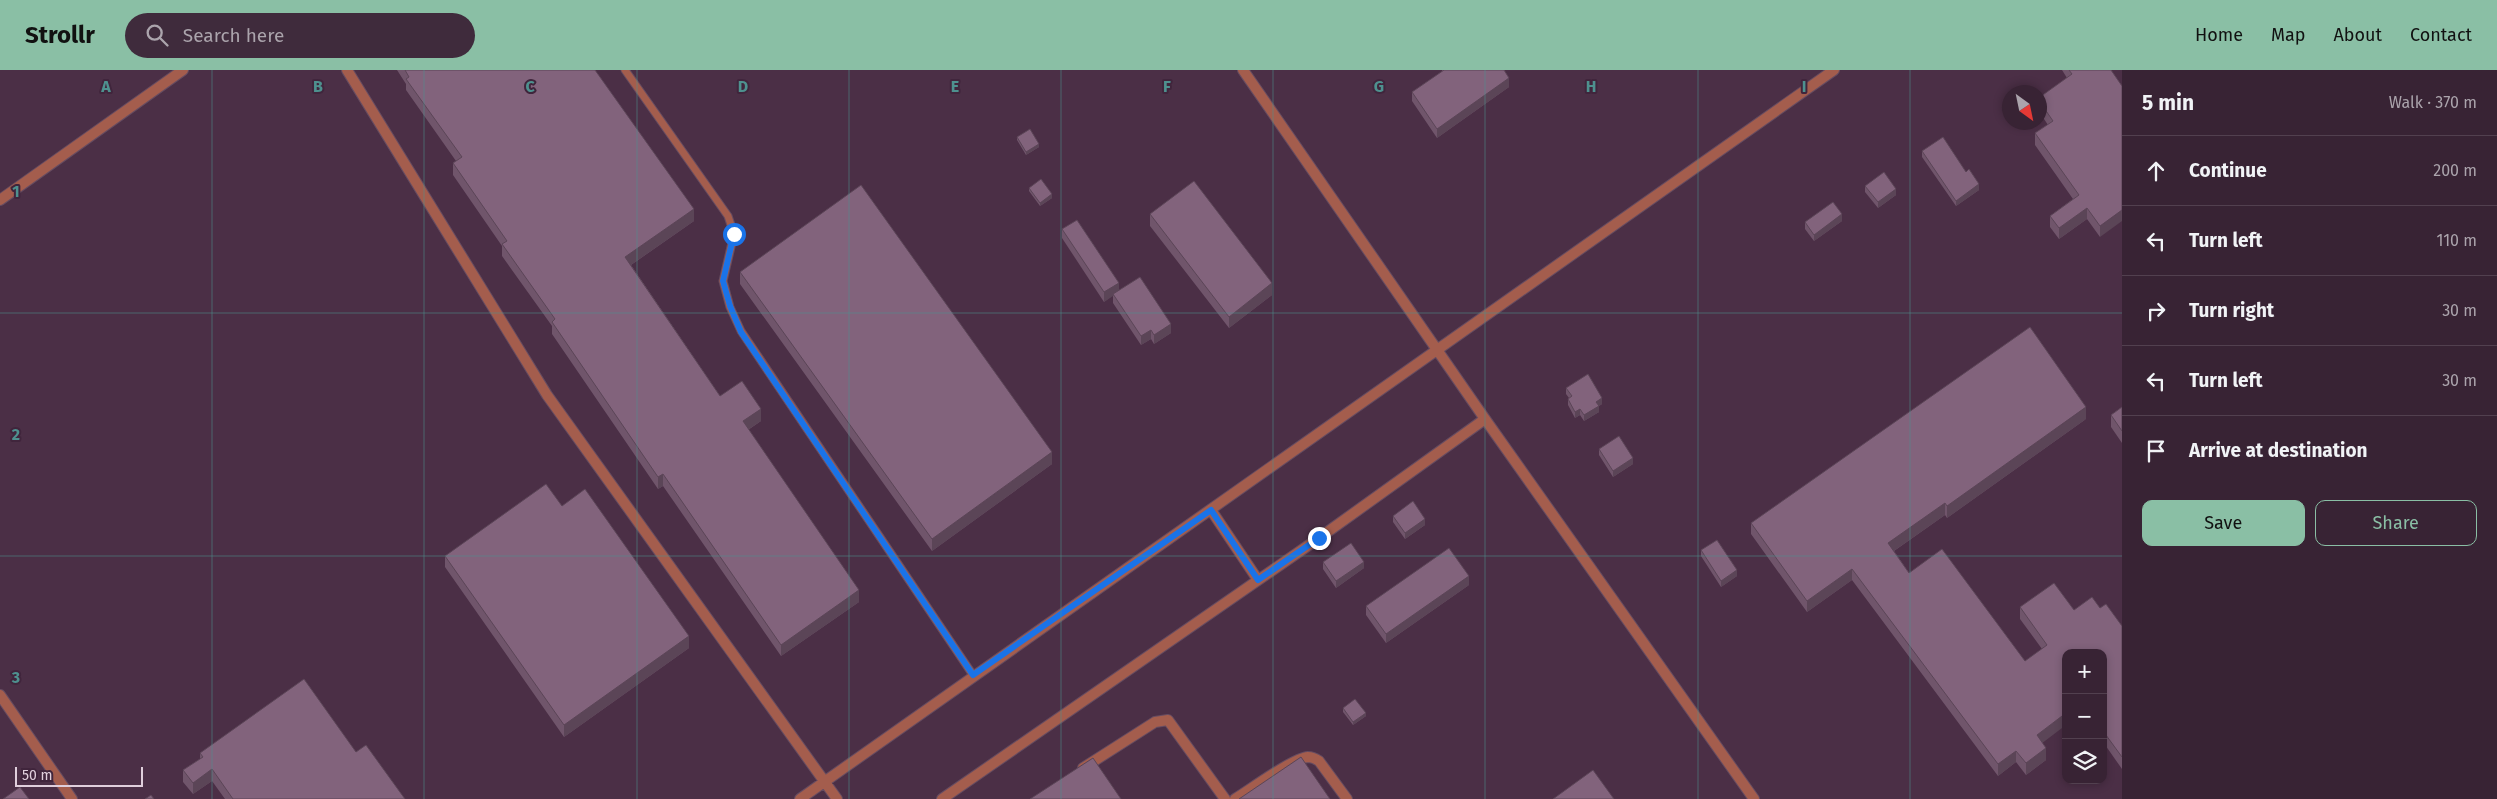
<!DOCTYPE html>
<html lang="en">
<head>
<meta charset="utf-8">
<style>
  body { margin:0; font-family:"Fira Sans",sans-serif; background:#3f2b3c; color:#f1f3f6 }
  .controls { position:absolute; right:15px; bottom:15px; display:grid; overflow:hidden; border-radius:10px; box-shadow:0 2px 8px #0003 }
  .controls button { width:45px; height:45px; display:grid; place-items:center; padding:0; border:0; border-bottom:1px solid #52404f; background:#382334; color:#f1f3f6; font:25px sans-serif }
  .compass { position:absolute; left:2002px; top:15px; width:45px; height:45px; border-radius:50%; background:#382334; box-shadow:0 2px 8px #0003; rotate:147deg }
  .scale { position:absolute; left:15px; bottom:12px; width:128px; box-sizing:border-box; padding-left:5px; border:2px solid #e0cfdc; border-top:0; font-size:14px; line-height:18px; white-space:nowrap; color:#e0cfdc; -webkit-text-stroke:4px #40253c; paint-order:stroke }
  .stop { position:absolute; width:15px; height:15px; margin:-11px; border:4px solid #1a73e8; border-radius:50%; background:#fff }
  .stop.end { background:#1a73e8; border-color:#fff; box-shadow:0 1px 5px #0008 }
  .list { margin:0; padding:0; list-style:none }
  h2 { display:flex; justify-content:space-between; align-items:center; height:65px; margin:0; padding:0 20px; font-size:21px }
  h2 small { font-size:16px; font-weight:400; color:#aba4ac }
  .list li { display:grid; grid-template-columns:32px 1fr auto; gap:15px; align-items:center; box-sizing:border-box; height:70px; padding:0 20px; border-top:1px solid #52404f }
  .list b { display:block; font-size:19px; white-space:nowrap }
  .list em { font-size:16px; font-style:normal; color:#aba4ac }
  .actions { display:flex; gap:10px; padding:15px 20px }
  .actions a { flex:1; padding:11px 0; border:1px solid #8abfa5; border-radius:10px; text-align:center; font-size:18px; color:#8abfa5 }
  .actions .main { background:#8abfa5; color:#111 }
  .icon { flex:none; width:28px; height:28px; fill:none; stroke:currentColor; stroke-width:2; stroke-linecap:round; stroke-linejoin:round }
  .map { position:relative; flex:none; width:2122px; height:729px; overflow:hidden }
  header { display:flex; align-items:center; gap:30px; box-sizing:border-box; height:70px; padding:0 25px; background:#8abfa5; color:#111 }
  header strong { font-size:24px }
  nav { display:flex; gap:28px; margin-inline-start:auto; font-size:18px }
  .search { width:350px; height:45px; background:#3f2b3c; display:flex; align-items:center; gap:12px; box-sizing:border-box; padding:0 18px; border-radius:28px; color:#aba4ac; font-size:19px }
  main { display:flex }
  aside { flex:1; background:#382334 }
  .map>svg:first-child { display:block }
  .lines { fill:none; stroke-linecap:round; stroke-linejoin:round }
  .service-casing { stroke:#664c61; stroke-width:9 }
  .minor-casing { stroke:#664c61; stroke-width:12 }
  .service { stroke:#a45d4d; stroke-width:7 }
  .minor { stroke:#a45d4d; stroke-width:10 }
  .wall { fill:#70556b }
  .shaded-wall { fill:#5b4557 }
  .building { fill:#82637c; stroke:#5b4557 }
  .route { stroke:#1a73e8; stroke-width:6 }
  .grid { fill:none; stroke:#4e918f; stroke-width:1; stroke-opacity:0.55 }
  .grid-label { font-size:16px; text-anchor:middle; font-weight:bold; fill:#4e918f; stroke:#40253c; stroke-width:4; stroke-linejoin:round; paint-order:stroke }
</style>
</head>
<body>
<header>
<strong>Strollr</strong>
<div class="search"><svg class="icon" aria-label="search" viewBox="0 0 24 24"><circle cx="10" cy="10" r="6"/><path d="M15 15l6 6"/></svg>Search here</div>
<nav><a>Home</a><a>Map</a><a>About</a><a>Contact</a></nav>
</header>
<main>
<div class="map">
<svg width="2122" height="729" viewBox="0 0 2122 729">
  <rect width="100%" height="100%" fill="#4b2f46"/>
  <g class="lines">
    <!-- service casing -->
    <g class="service-casing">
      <path id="service" d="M625 0 728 146 734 164 723 211 730 237 741 261 973 605"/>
    </g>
    <!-- minor casing -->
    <g class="minor-casing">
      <path id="minor" d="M347 0 547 325 837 729
        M1243 0 1485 349 1754 729
        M0 130 183 0
        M1211 440 1258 510
        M0 625 72 729
        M1083 698 1155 652 1168 650 1225 729
        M800 729 1834 0
        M942 729 1319 468 1485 349
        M1235 729C1250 720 1293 688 1308 687 1313 687 1316 689 1319 691L1347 729"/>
    </g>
    <!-- service -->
    <use href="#service" class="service"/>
    <!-- minor -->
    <use href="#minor" class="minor"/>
  </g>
  <!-- wall -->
  <path class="wall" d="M397 0H595L694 151 631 195 720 326 761 351 748 360 859 532 781 586 663 416 658 419 552 264V256L502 186V176L453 105V93L456 91 406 20V14Z
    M1442 0H1504L1509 17 1437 68 1412 31V22L1442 2Z
    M2062 0H2111L2100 167 2087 149 2059 169 2050 157V146L2073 129 2035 75V63L2048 55 2040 43V27L2067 8Z
    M1017 67 1039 77 1026 85 1017 70Z
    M1922 81 1966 102 1979 120 1956 136 1922 87Z
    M1865 116 1896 125 1878 138 1865 122Z
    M1029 118 1052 128 1040 136 1029 121Z
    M1150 144 1272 225 1229 258 1150 156Z
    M1842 151 1814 171 1805 159V152Z
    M1062 159 1119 221 1171 263 1154 274 1151 269 1141 275 1113 233V225L1104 232 1062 168Z
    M740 202 1052 394 932 481 740 214Z
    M1566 318 1602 334 1599 336V342L1584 351 1580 345 1575 348 1568 335V329L1569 328 1566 324Z
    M2122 337V373L2111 357V345Z
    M2086 349 1947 448 1945 445 1894 481 1909 503 2025 591 2042 579 2020 549V537L2074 540 2100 538 2122 556V699L2103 672V583L2042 673 2046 690 2026 705 2016 692 1998 706 1852 510 1807 542 1751 464V453Z
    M1599 379 1633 394 1613 407 1599 385Z
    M1393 446 1425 455 1405 469 1393 452Z
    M1701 480 1737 506 1721 517 1701 486Z
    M445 486 689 578 564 667 445 497Z
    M1323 492 1364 498 1336 518 1323 499Z
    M1469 515 1386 573 1366 545V536Z
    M1343 638 1366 646 1353 655 1343 642Z
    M356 682 405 729H225L212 711 193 724 183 712V700L200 689V683Z"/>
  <!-- shaded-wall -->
  <path class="shaded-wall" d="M1509 8V17L1437 68V59Z
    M1039 74V77L1026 85V82Z
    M1979 114V120L1956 136V131Z
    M1896 119V125L1878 138V132Z
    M1052 124V128L1040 136V133Z
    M2087 138V149L2059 169V158Z
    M694 139V151L625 199V187Z
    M2122 140V151L2100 167V156Z
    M1842 144V151L1814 171V165Z
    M1119 213V222L1104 232V222Z
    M1272 213V225L1229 258V247Z
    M1171 254V263L1154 274V265Z
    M1151 260V269L1141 275V266Z
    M1602 328V334L1599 336V342L1584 351V345L1596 332Z
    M2086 337V349L1947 448V436Z
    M761 339V351L743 363V351Z
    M1580 339V345L1575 348V342Z
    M1052 382V394L932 481V469Z
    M1633 388V394L1613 407V401Z
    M663 404V416L658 419V407Z
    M1945 433V445L1888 485V473Z
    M1425 449V455L1405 469V463Z
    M1364 492V498L1336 518V511Z
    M1852 499V510L1807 542V531Z
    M1737 500V506L1721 517V511Z
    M1469 506V515L1386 573V564Z
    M859 520V532L781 586V575Z
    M689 566V578L564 667V655Z
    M1366 643V646L1353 655V652Z
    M2066 643V655L2037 677V665Z
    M2046 678V690L2026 705V693Z
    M2016 681V692L1998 706V694Z
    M212 699V711L193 724V713Z"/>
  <!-- building -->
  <path class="building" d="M405 0H595L694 139 625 187 720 326 742 311 761 339 743 351 859 520 781 575 663 404 658 407 552 252 555 249 502 174 507 171 453 93 462 87 406 9 409 7Z
    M1444 0H1504L1509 8 1437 59 1412 22Z
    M2069 0H2111L2122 16V140L2100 156 2087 138 2059 158 2050 146 2079 125 2035 63 2053 51 2040 32V27L2072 4Z
    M1030 59 1039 74 1026 82 1017 67Z
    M1943 67 1966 102 1969 99 1979 114 1956 131 1922 81Z
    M1884 102 1896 119 1878 132 1865 116Z
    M1041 109 1052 124 1040 133 1029 118Z
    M1194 111 1272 213 1229 247 1150 144Z
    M861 115 1052 382 932 469 740 202Z
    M1833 132 1842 144 1814 165 1805 152Z
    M1077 150 1119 213 1104 222 1062 159Z
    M1140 207 1171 254 1154 265 1151 260 1141 266 1113 224Z
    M2030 257 2086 337 1947 436 1945 433 1888 473 1909 503 1942 479 2025 591 2047 575 2020 537 2054 513 2074 540 2092 527 2100 538 2106 534 2122 556V687L2103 661V583H2066V643L2037 665 2046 678 2026 693 2016 681 1998 694 1852 499 1807 531 1751 453Z
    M1588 304 1602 328 1596 332 1599 336 1584 345 1580 339 1575 342 1568 329 1572 326 1566 318Z
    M2122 337V361L2111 345Z
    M1619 366 1633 388 1613 401 1599 379Z
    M546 414 562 436 585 419 689 566 564 655 445 486Z
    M1413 431 1425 449 1405 463 1393 446Z
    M1717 470 1737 500 1721 511 1701 480Z
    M1351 473 1364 492 1336 511 1323 492Z
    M1449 478 1469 506 1386 564 1366 536Z
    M304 609 356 682 366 675 405 729H233L212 699 193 713 183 700 203 687 200 683Z
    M1355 629 1366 643 1353 652 1343 638Z
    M1301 687 1330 729H1239Z
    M1093 688 1121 729H1030Z
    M1593 700 1614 729H1553Z
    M20 717 29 729H3Z
    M151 725 154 729H145Z"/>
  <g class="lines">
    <!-- route -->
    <path class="route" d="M734 164 723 211 730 236 741 262 973 605 1211 440 1258 510 1319 468"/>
  </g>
  <!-- grid -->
  <path class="grid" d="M212 0V729M424 0V729M637 0V729M849 0V729M1061 0V729M1273 0V729M1485 0V729M1698 0V729M1910 0V729M0 243H2122M0 486H2122"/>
  <g class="grid-label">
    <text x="106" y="22">A</text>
    <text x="318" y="22">B</text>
    <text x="530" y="22">C</text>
    <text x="743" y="22">D</text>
    <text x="955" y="22">E</text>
    <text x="1167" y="22">F</text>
    <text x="1379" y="22">G</text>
    <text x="1591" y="22">H</text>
    <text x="1804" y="22">I</text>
    <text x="16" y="127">1</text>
    <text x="16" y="370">2</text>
    <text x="16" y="613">3</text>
  </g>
</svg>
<div class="controls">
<button>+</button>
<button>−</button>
<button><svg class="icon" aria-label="layers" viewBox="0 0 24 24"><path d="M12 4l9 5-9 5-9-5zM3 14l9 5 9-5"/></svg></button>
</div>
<svg class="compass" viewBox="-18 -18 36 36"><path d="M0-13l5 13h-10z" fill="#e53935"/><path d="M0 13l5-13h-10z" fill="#aba4ac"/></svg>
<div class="scale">50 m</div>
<div class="stop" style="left:734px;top:164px"></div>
<div class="stop end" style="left:1319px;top:468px"></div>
</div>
<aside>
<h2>5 min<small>Walk · 370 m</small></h2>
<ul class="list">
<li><svg class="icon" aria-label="ahead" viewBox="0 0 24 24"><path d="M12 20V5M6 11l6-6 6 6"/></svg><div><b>Continue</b></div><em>200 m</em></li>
<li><svg class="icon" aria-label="left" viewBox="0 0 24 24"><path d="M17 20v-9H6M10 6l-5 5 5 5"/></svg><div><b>Turn left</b></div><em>110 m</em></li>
<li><svg class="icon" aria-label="right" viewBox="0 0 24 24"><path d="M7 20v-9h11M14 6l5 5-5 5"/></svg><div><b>Turn right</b></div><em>30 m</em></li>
<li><svg class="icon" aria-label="left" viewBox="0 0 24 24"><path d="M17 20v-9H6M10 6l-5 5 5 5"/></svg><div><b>Turn left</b></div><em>30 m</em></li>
<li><svg class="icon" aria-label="arrive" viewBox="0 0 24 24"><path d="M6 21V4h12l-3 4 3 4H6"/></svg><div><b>Arrive at destination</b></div></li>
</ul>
<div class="actions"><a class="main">Save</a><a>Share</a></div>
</aside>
</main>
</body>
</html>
